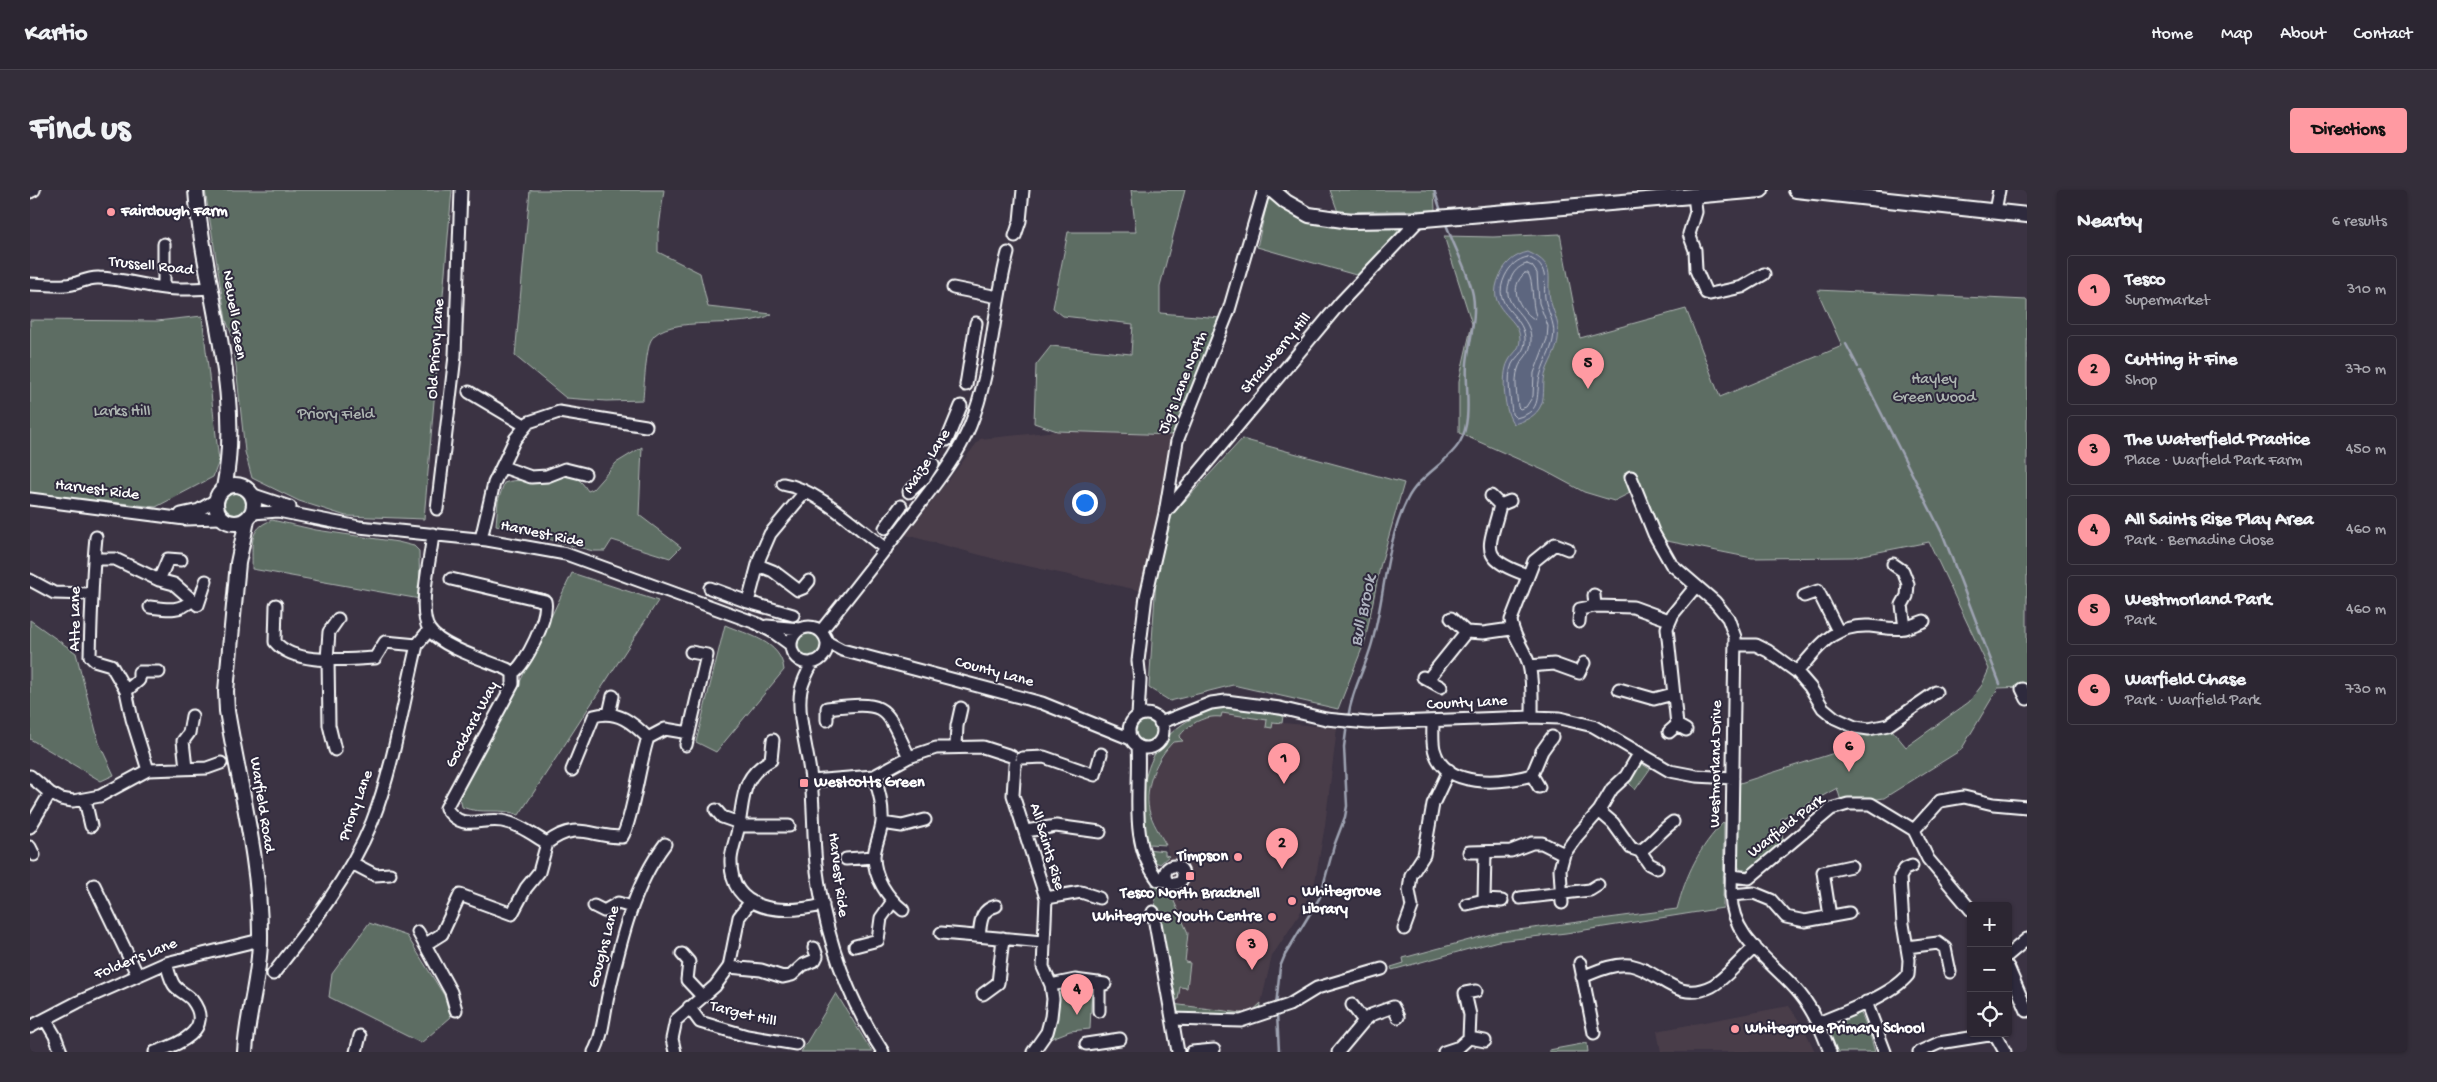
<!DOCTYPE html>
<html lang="en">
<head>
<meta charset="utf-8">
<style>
  body { margin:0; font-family:"Gochi Hand",sans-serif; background:#342e3a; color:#f1f3f6 }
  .controls { position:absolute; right:15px; bottom:15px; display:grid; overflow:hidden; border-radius:5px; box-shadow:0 1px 4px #0004 }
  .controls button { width:45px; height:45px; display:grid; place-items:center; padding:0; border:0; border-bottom:1px solid #48434d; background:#2c2632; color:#f1f3f6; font:25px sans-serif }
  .you { position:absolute; left:1054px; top:312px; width:18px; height:18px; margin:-12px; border:4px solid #fff; border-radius:50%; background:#1a73e8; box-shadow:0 0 0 8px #1a73e833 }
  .badge { display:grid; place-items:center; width:32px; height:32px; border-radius:50%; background:#ff9aa2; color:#111; font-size:16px; font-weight:700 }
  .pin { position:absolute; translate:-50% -41px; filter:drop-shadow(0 1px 2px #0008) }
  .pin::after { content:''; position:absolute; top:26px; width:18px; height:15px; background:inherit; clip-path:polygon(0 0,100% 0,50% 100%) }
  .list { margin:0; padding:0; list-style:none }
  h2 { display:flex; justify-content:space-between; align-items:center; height:65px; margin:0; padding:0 20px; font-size:21px }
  h2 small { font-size:16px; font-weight:400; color:#a6a5ac }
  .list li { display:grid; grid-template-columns:32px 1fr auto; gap:15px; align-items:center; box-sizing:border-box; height:70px; margin:0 10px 10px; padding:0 10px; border:1px solid #48434d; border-radius:5px }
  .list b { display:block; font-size:19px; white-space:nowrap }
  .list p { margin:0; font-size:16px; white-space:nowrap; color:#a6a5ac }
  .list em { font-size:16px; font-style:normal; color:#a6a5ac }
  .icon { flex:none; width:28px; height:28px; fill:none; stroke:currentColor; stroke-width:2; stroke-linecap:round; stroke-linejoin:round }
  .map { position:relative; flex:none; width:1997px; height:862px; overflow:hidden; border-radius:5px }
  header { display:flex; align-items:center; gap:30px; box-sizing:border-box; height:70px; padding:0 25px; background:#2c2632; border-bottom:1px solid #48434d }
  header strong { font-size:24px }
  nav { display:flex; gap:28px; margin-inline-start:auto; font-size:18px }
  .intro { display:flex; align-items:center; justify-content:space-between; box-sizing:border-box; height:120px; padding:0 30px }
  h1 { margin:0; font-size:35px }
  .button { padding:12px 22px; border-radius:5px; background:#ff9aa2; color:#111; font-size:18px; font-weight:700 }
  main { display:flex; gap:30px; padding:0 30px }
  aside { flex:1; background:#2c2632; border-radius:5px; box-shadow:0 1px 4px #0004 }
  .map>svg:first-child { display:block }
  .built { fill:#4a3e4a }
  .green { fill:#5d6d64; stroke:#aeb6b2 }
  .water { fill:#5d667f; stroke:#9ea3b2 }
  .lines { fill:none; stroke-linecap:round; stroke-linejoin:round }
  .shore { stroke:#bec2cc; stroke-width:1 }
  .stream { stroke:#9ea3b2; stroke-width:2.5 }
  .minor-casing { stroke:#fff; stroke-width:15 }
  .major-casing { stroke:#fff; stroke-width:18 }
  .minor { stroke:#2f2a3d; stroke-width:11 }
  .major { stroke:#2f2a3d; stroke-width:14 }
  .poi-dot { fill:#ff9aa2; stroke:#2f2a3d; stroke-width:2 }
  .labels { text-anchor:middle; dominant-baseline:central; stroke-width:4; stroke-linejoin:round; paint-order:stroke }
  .poi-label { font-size:16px; font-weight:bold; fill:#fff; stroke:#2f2a3d; text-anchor:start }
  .street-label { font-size:16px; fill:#fff; stroke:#2f2a3d }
  .park-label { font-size:16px; fill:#aeb6b2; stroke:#2f2a3d }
  .water-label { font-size:18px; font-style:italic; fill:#aeb2bf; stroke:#2f2a3d }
</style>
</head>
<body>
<header>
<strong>Kartio</strong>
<nav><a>Home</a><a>Map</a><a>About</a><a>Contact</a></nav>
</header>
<div class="intro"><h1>Find us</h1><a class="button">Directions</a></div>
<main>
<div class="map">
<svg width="1997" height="862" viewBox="0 0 1997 862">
  <rect width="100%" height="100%" fill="#3b3343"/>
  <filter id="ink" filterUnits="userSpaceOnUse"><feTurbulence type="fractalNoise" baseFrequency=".02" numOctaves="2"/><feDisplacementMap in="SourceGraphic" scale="10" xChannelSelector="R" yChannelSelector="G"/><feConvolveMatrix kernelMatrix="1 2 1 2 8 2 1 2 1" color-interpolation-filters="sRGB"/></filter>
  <g filter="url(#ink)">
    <!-- built -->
    <path class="built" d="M1027 241 1143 245 1113 401 969 370 876 345 950 249Z
      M1192 523 1237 530 1236 537 1242 532 1307 538 1295 635 1285 691 1269 725 1242 766 1231 813 1219 824 1148 815 1150 797 1157 798 1160 774 1155 773 1158 743 1151 729 1122 694 1139 666 1136 655 1119 620V598L1122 585 1139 556 1152 543 1167 532 1179 527H1191Z
      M1759 816 1774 838 1785 862H1631L1627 841Z"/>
    <!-- green -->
    <path class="green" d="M175 0H422L394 329 316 326 269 311 222 288 215 262 203 148 196 130Z
      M500 0H634L628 45V62L670 83 678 117 742 124C715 141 635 123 621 150 616 160 614 197 613 210L576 211 536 208 485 166Z
      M1101 0H1155L1130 96V123L1191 128 1143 245 1027 241 1004 233 1006 175 1021 156 1101 164 1103 134 1033 126 1023 118 1038 42H1106Z
      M1300 0H1404L1405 20 1308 22Z
      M1239 5 1267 28 1285 34 1370 39 1333 87 1227 57Z
      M1530 44 1550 148 1656 119 1690 207 1812 156 1787 100 1997 110V497L1968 498 1931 560 1854 608 1812 614 1807 598 1751 629 1753 652 1720 680H1711L1707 675V594L1820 558 1832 544 1862 540 1876 557 1939 512 1952 495 1959 479 1899 352 1823 367 1722 368 1632 350 1610 298 1584 311 1554 302 1515 281 1429 243V191L1442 134 1414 46 1463 47Z
      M172 126 189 271 183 287 126 317 0 303V130L127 131Z
      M1212 249 1374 293 1350 377 1335 451 1308 519 1203 495 1140 511 1119 498 1126 389 1142 325Z
      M612 257 609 325 651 357 640 368 582 350 575 361H563L466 335 468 311 474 293C489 287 501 294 516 292 526 291 531 281 541 285 550 289 553 294 558 301L563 299 586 273Z
      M192 315a13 13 0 1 1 26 0a13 13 0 1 1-26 0Z
      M242 330 286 340 368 352 384 356 389 361 390 409 222 379C223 355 217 339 242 330Z
      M542 383 628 411 489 625C471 617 451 625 432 617L429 603 489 494Z
      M0 430 46 463 69 553 84 585 71 591 0 549Z
      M695 435C718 445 751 451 754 480L686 562 666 552Z
      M767 454a12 12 0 1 1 24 0a12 12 0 1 1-24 0Z
      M1190 517H1214L1253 526 1252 533 1243 532 1242 538 1236 537 1237 530 1192 523 1191 527C1175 525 1158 534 1149 547L1153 551 1143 552C1127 568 1114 596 1119 620 1122 632 1130 644 1136 655L1118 654C1102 588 1122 537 1190 517Z
      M1101 541a13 13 0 1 1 26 0a13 13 0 1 1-26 0Z
      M1609 572 1620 579 1605 600 1596 589Z
      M1694 632 1693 718 1536 743 1468 751 1362 780 1361 777 1374 773 1373 768 1465 743 1647 719C1656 685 1669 657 1694 632Z
      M1117 659 1135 661V665L1139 666 1130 674 1123 671Z
      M1122 694 1136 701 1143 709 1158 743 1155 772 1160 773 1157 798 1150 797 1148 810H1142Z
      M339 733 377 746 414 805 421 827 391 853 299 807 302 784Z
      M1062 794 1060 839 1040 841 1017 850 1029 797Z
      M806 803 842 862H771Z
      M1231 813 1230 821 1211 830 1145 822 1142 814 1219 824Z
      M1829 819 1839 841 1845 862H1804L1796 834Z
      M1557 853 1558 862H1519V860Z"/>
    <!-- water -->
    <path class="water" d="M1498 62C1530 76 1514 89 1521 113 1525 126 1530 135 1528 149 1527 162 1518 173 1515 185 1512 197 1516 208 1509 219 1503 228 1494 231 1484 234 1474 224 1471 185 1478 172 1482 163 1490 161 1490 149 1490 125 1453 121 1470 85 1476 72 1485 65 1498 62Z"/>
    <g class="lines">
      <!-- shore -->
      <path class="shore" d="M1498 67C1523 78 1511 94 1516 113 1520 127 1526 136 1523 150 1521 161 1514 172 1511 183 1504 204 1515 221 1486 228L1482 224C1481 210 1476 188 1482 174 1487 165 1496 162 1495 148 1493 122 1460 118 1475 86 1480 76 1487 69 1498 67Z
        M1497 74 1502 76 1507 83 1509 113 1518 136 1517 149 1504 183 1503 206 1496 217 1490 219 1488 217C1487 205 1484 191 1488 179 1491 168 1502 165 1501 148 1500 121 1466 117 1482 86 1485 80 1491 75 1497 74Z
        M1495 83H1498C1504 92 1501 112 1506 126L1504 129C1488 118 1478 97 1495 83Z"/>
      <!-- stream -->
      <path class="stream" d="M1404 0 1412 24
        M1816 154 1828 177
        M1830 181 1913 345 1970 494
        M1318 529C1321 502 1335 479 1342 453 1355 406 1355 355 1377 310 1389 285 1418 273 1430 252 1443 229 1435 198 1437 173 1439 152 1447 127 1443 105 1438 80 1423 56 1415 31
        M1246 816 1250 777 1255 765 1290 707 1304 656 1315 627 1317 616 1314 557 1317 534
        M1247 824 1249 862"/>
      <!-- minor casing -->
      <g class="minor-casing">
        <path id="minor" d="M0 2 4 0
          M1664 6 1666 22 1659 44 1665 60 1666 80 1676 103 1680 104 1712 97 1734 84
          M1965 21 1969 0
          M985 46 990 31 993 0
          M0 94C11 94 24 96 35 95 48 95 56 87 69 88 93 89 110 95 134 98 150 100 165 99 181 98
          M134 98V54
          M923 98 968 107
          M936 195 946 133
          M439 202 496 236
          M917 250 931 216
          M473 277 501 287 517 286 535 279 555 284
          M1601 287 1624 344 1641 374 1685 412 1698 428 1705 447 1701 705C1702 750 1743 771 1770 804 1784 821 1792 841 1800 862
          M753 294C789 300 827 338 856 359
          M879 302 894 288 903 274
          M221 304 260 317
          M1461 306 1470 315 1480 311
          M0 309 155 329 191 328
          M1470 315C1460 358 1446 367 1497 385
          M407 319 425 166 431 0
          M223 323 248 321 329 337 457 350 536 364 726 433 743 442 761 455
          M1135 323 1311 112 1389 30
          M151 324 169 320 186 310
          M855 338 871 316
          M403 344C401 367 387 421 399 439 410 457 458 471 477 479L483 483
          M66 347C62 386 61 426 60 466L64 470 81 475 96 501 102 529 118 580
          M451 349 464 293 485 249 499 232 529 222 616 236
          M66 369H85L129 390 144 394 168 415 176 391
          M728 375 743 381 768 400 773 398 779 391
          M421 389 515 411C519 427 496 474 483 483
          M0 390 24 403 60 404
          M129 390 138 369 151 370
          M680 398 718 412 763 425
          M1564 405 1565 416 1603 417 1639 430
          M1774 406 1788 401 1808 441
          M718 412 730 367 740 344 775 302
          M246 415 245 452C265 476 317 469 345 468L355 452 387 455
          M120 417C136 419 150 422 162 410
          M1421 428 1436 442
          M1549 432 1550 419 1565 416
          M737 436 770 439
          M761 455a18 18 0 1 1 36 0a18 18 0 1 1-36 0Z
          M1875 438 1894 431
          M791 441C823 401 855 360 886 319 906 293 927 267 940 236 962 182 963 120 978 63
          M797 452 812 460 1012 513 1101 549
          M1706 455H1726L1738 461 1767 482 1780 497 1793 518 1805 528 1825 537 1839 539 1858 535 1906 502
          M297 469 299 442 308 429
          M298 469 299 535 305 560
          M783 472C778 481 773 490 771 500 766 524 779 565 781 590 784 618 783 646 786 674 794 742 815 805 853 862
          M1499 476 1524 474 1549 483 1554 473
          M1767 482C1789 457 1802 434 1840 436 1852 437 1862 440 1875 438L1872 415 1877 406 1878 394 1873 381 1863 374
          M483 483V494L416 618C432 643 451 627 472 631 489 634 503 645 517 653
          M1393 487 1411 497
          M1399 488 1436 442 1453 443 1481 439
          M1589 499 1624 509 1643 504
          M1992 499 1997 509
          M96 501 109 490V482H129
          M579 524 583 506
          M1099 541a17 17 0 1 1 34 0a17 17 0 1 1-34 0Z
          M1108 526 1110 490 1108 471 1116 406 1135 323 1147 251 1199 120 1234 0
          M1502 527C1502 510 1503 491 1499 475 1495 459 1482 446 1481 430L1504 371 1525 354 1538 359
          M797 530V518C858 511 854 514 879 567
          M1403 532C1403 540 1402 551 1404 559 1414 600 1473 593 1502 585L1512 561 1522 547
          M1130 533 1181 513 1196 511 1250 518 1296 529 1338 533 1502 527 1530 528 1563 536 1640 581 1666 586 1703 588
          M1647 535 1637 438 1643 424 1666 396
          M1639 542 1647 535 1656 540
          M743 550 741 570C712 586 714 605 709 635 707 646 702 658 701 669 699 724 754 724 793 715
          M656 555 677 465 661 462
          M926 556 927 536 931 518
          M1108 556C1111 601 1098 651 1128 690L1137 691
          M992 568 1014 567 1065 585 1071 564
          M985 575 983 605 1016 708 1013 777 1021 795 1023 809 1021 827 1017 842 1003 862
          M156 578 153 551 159 543 162 526
          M542 580 564 526C587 519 603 533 618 548
          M1502 585 1509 597
          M0 586 20 603 31 609 43 611 70 606 118 580 177 578 191 573
          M844 586C849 601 853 615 852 632 851 643 845 655 844 666 844 688 857 707 873 720
          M781 591 844 586 879 567 906 558 953 557 981 566
          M55 610 61 636
          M686 620 692 627 709 633
          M1569 621 1583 633 1601 658 1610 661 1619 674 1627 678
          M852 633 872 636 895 630
          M709 636H759
          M0 637 20 603
          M1884 640 1910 611 1934 607 1963 614 1997 617
          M996 641 1026 636 1070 642
          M517 653C547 630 560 647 592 647 602 632 610 570 618 548L635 539 659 543
          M0 657 4 665
          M1610 661C1623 653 1630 641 1643 632
          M1439 662 1481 661 1502 653H1512L1534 664
          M816 669 844 667
          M322 673 345 685 360 684
          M1135 685a9 9 0 1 1 18 0a9 9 0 1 1-18 0Z
          M1701 686 1719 688 1801 619 1818 614H1841L1884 640 1898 669 1941 720
          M64 695 107 784
          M1701 705 1724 703 1741 710 1756 727 1775 731 1819 723
          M1016 708 1051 702 1069 708
          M1490 708 1560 700 1568 695
          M1454 710 1472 711
          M1532 713 1530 679 1534 664 1547 646 1569 621 1582 599 1596 586 1609 564
          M1437 714 1454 710 1455 662
          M564 716 574 721 588 713 602 717
          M1123 722 1148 862
          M1800 726 1793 682 1821 676
          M1374 739 1382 717 1379 700 1381 685 1394 665 1403 614 1419 580
          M388 742 421 802 426 820
          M911 743 1013 752
          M949 746C951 732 950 720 966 716
          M396 754 412 744 430 705 482 724 496 698 509 682 517 653
          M825 756 848 750 851 728 863 711
          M1877 757 1908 753 1915 758 1920 782
          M652 764 659 772 657 790 672 806
          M1978 765 1997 749
          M1550 773 1564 843
          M699 777 731 780 753 787 762 785 773 775 785 770 787 766 784 758
          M1978 777 1997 821
          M243 784C280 737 319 688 342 632 364 576 373 513 387 455L399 440
          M1552 787C1567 781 1584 773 1600 775 1631 781 1646 814 1682 796 1695 789 1712 768 1725 757
          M1021 795 1045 790 1075 794
          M953 804 968 793 973 748
          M1836 812 1855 862
          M1322 815 1334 831
          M659 817 670 832 717 846 766 854
          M1069 821V793
          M15 829 25 846 31 862
          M1142 829 1211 831 1259 815 1287 798 1352 779
          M1788 833C1813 823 1862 805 1878 785L1879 770 1873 734 1870 687 1875 679 1882 676
          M0 837 48 812 136 773 230 750
          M1439 848 1455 851
          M1056 854 1090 849
          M125 862C148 855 185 840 162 810 157 804 148 801 144 795 140 789 138 779 136 773
          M326 862 330 846
          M564 862C573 846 574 824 578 806 590 754 602 698 635 654
          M645 862 642 849 646 830 685 796 699 777 709 727 721 711
          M1162 862 1184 860
          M1308 862 1334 831 1341 825 1363 817 1368 827
          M1414 862 1429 857 1439 848 1440 825 1435 803 1446 801
          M1889 862 1909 853 1965 844 1975 862"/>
      </g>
      <!-- major casing -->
      <g class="major-casing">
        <path id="major" d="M166 0C173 98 214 200 194 298
          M1242 0 1256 12 1279 25 1320 31 1383 30 1731 0
          M1766 0 1997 25
          M186 314a19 19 0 1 1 38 0a19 19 0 1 1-38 0Z
          M215 862C217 824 230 788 230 749 231 675 209 594 197 521L196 501 208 373 217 330"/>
      </g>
      <!-- minor -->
      <use href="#minor" class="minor"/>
      <!-- major -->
      <use href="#major" class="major"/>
    </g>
  </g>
  <!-- markers -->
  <g class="poi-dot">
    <circle cx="81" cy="22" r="5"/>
    <rect x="769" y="588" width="10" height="10" rx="2.5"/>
    <circle cx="1208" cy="667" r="5"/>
    <rect x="1155" y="681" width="10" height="10" rx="2.5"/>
    <circle cx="1262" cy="711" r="5"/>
    <circle cx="1242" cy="727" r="5"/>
    <circle cx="1705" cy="839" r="5"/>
  </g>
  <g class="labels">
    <!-- poi labels -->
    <g class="poi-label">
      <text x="91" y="22">Fairclough Farm</text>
      <text x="784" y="593">Westcotts Green</text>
      <text x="1198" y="667" text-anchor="end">Timpson</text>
      <text x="1272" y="702">Whitegrove<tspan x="1272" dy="18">Library</tspan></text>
      <text x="1160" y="704" text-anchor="middle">Tesco North Bracknell</text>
      <text x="1232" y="727" text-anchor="end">Whitegrove Youth Centre</text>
      <text x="1715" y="839">Whitegrove Primary School</text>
    </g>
    <!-- street labels -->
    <g class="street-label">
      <text transform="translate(121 77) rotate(6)">Trussell Road</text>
      <text transform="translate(203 125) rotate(81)">Newell Green</text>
      <text transform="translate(407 159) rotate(-86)">Old Priory Lane</text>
      <text transform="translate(1247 164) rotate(-50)">Strawberry Hill</text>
      <text transform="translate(1154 193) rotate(-68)">Jig's Lane North</text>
      <text transform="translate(898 272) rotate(-57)">Maize Lane</text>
      <text transform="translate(67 301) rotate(7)">Harvest Ride</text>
      <text transform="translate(512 345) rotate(12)">Harvest Ride</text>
      <text transform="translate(46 429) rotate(-90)">Atte Lane</text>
      <text transform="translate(964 483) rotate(15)">County Lane</text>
      <text transform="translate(1437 514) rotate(-3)">County Lane</text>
      <text transform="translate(443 535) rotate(-62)">Goddard Way</text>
      <text transform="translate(1687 574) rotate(-89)">Westmorland Drive</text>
      <text transform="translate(231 615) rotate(81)">Warfield Road</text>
      <text transform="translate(327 616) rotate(-70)">Priory Lane</text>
      <text transform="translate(1757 637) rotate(-38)">Warfield Park</text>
      <text transform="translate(1016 657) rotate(73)">All Saints Rise</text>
      <text transform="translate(807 685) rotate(83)">Harvest Ride</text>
      <text transform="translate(575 757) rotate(-75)">Goughs Lane</text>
      <text transform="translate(106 770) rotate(-22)">Folder's Lane</text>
      <text transform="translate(713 825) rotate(14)">Target Hill</text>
    </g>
    <!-- park labels -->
    <g class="park-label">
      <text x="1904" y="190">Hayley<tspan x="1904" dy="18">Green Wood</tspan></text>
      <text x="92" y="222">Larks Hill</text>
      <text x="306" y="225">Priory Field</text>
    </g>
    <!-- water labels -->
    <g class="water-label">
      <text transform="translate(1334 421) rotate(-78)">Bull Brook</text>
    </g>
  </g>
</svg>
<div class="controls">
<button>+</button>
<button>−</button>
<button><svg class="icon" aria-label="locate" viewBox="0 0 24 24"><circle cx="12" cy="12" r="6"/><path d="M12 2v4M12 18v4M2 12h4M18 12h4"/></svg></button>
</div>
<div class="you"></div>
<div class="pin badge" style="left:1254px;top:594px">1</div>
<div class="pin badge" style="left:1252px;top:679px">2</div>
<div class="pin badge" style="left:1222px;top:780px">3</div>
<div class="pin badge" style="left:1047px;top:825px">4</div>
<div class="pin badge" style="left:1558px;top:199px">5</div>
<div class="pin badge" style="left:1819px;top:582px">6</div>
</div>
<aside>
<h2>Nearby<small>6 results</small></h2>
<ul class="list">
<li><span class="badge">1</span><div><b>Tesco</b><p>Supermarket</p></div><em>310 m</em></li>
<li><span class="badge">2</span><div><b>Cutting it Fine</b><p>Shop</p></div><em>370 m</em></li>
<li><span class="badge">3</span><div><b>The Waterfield Practice</b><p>Place · Warfield Park Farm</p></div><em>450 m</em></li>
<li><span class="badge">4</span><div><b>All Saints Rise Play Area</b><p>Park · Bernadine Close</p></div><em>460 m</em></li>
<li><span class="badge">5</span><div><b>Westmorland Park</b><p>Park</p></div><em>460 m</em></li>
<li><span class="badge">6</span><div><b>Warfield Chase</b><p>Park · Warfield Park</p></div><em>730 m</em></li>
</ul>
</aside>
</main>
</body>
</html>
